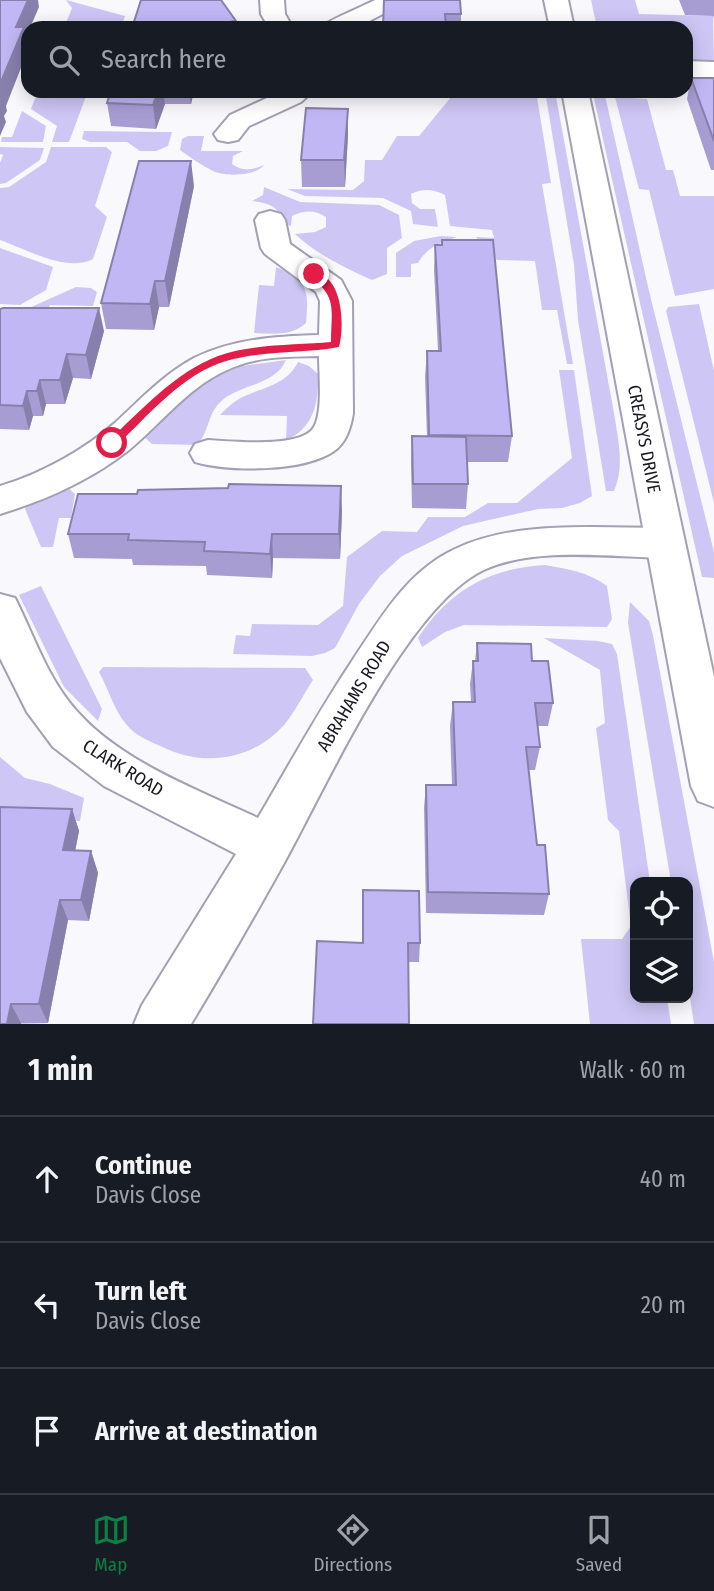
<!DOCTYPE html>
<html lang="en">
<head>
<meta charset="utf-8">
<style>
  body { margin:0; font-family:"Fira Sans Condensed",sans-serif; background:#242831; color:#f1f3f6 }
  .controls { position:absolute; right:21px; bottom:21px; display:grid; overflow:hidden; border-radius:14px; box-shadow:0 4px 18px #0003 }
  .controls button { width:63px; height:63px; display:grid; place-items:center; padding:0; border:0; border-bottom:2px solid #363941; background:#171b24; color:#f1f3f6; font:35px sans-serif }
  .stop { position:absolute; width:21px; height:21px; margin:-16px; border:5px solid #e11d48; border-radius:50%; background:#fff }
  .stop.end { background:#e11d48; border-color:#fff; box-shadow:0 2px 7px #0008 }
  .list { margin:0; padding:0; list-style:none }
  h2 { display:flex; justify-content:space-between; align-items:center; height:91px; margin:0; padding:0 28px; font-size:30px }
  h2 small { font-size:23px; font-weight:400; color:#9ea1a6 }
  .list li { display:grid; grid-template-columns:46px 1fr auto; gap:21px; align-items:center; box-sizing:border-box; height:126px; padding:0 28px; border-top:2px solid #363941 }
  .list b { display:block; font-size:26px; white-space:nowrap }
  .list p { margin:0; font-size:23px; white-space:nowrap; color:#9ea1a6 }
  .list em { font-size:23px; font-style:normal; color:#9ea1a6 }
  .icon { flex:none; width:38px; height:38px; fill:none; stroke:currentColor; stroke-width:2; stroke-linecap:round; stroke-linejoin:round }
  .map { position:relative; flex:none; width:714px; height:1024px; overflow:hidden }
  .search { position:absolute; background:#171b24; box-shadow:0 4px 18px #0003; left:21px; right:21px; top:21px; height:77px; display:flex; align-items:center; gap:18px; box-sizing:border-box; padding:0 24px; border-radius:21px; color:#9ea1a6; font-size:26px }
  .sheet { height:469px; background:#171b24 }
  nav { display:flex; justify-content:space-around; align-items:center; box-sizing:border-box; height:98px; border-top:2px solid #363941; background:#171b24; font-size:19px; color:#9ea1a6 }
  nav a { display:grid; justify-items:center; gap:4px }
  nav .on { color:#0b8043 }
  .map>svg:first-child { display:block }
  .green { fill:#cec7f6 }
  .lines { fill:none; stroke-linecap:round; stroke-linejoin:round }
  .minor-casing { stroke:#a2a0b2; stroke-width:4 }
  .tertiary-casing { stroke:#a2a0b2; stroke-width:4 }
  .minor { fill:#fff; fill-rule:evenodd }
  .tertiary { fill:#fff; fill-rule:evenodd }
  .wall { fill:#a79dd3 }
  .shaded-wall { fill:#8880ac }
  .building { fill:#c2b7f5; stroke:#8880ac; stroke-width:2 }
  .route { fill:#e11d48 }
  .labels { text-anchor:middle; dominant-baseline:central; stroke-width:7; stroke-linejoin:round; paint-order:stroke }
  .street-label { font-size:18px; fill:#1b1a21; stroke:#fff }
</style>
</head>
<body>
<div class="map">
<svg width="714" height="1024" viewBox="0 0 714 1024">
  <rect width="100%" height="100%" fill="#f9f8fc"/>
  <!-- green -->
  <path class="green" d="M66 0 125 16 121 28H64L72 8Z
    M591 0H635L639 14 713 16 714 64 686 63V28H597Z
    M38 91H88L69 142H52L57 126 31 109Z
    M456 91H536L551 183 542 184 573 364H567L557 310H542L535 261 497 260 476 237 494 238 492 230 450 226 445 195C433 189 423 188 411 194L412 203 420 209H435L438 227 413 224 411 211 383 198 305 196 287 189 353 190 364 181 365 160H382L397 136H419Z
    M545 91H555L614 413C618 440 625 466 614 491H606L578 320 574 265Z
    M595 91H604L649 291 714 552V578L702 577 604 144 594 98Z
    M615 97 647 99 666 170H673L680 196H714V289L675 296 649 190 639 189Z
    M22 111 46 126 43 142H1L2 137H12Z
    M84 131 162 132H172L168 146 156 151H140L127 142H90L82 139Z
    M188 136H204L201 151H243L233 156 232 164C243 172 253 170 264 165 256 176 226 177 213 171 201 165 190 157 180 150L182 139Z
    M0 147 44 148 40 160 6 183 0 184V163L3 155 0 154Z
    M51 147H106L112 152 95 206 107 217 93 259C67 273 26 249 0 240V188L9 187 46 162Z
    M264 187 300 202 379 205 399 215 402 238 387 248V274L372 280C345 268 316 254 295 234L315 232 326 227V217C314 210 305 210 292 216L291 226 285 224C279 207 270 203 252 201L263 195Z
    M441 236 457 237C440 243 427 247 418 263L411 264V277H396V253L414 241Z
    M0 248 53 267 46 290 20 305 0 304Z
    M276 267C308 279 309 291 306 323 292 336 273 334 254 333L259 285 274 286Z
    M76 287 91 288 97 292 93 306 50 305 44 320 29 308Z
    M699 304 714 371V503L666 311 668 307Z
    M286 360C276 384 244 384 225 398 206 412 211 430 197 445L152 444 142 435 210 374 235 367Z
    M298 362 309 366 318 374C319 401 314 429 286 440L287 416 220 415C228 407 236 399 247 395 266 387 288 383 298 362Z
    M559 370H574L592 496 580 503 562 508 538 509 463 526 402 556 380 576 359 604 335 648 325 653 312 656 233 654 236 635 250 636 252 624 318 625 343 606 347 557 382 531 417 532 428 517H465L488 503H517L572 458Z
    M68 488 75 494 71 518H59L53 547H41L25 509 32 500Z
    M545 565C567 569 589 572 607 586L612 619 607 627 464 625 445 632 422 647 418 638C448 592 488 568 545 565Z
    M41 586 102 709 98 721 64 687 19 595Z
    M630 602 649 621 653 635 714 962V1024H694L688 985V882H671L628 623Z
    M544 638 598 641 612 644 617 654 650 882H635V998H667L671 1024H590L581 939H622L631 926 619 831 608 820 596 728 605 723 600 670Z
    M103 667 305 668 313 680C303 695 295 712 284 725 254 759 207 767 167 749 152 742 136 737 126 724 114 710 108 688 99 672Z
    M0 757 25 778 50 784 84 798 80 821 0 820Z"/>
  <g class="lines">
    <!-- minor casing -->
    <g class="minor-casing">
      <path id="minor" d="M260 0H284L285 14 293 28H269L261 14Z
        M375 0H404L400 5 356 28H320C324 22 364 6 375 0Z
        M686 61 714 62V78L686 77Z
        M282 91H313L301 102 249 126 238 140 228 142 218 140 214 134 230 115Z
        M270 211 281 214 285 220 290 244 341 280 352 301 353 413C351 427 346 443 334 451 304 472 229 472 195 462L190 453 195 444 208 440C230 441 302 449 314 427 323 412 319 374 319 356 291 357 260 356 234 367 190 384 164 421 129 450 91 480 46 500 0 514V486C41 474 84 450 116 422 141 399 164 374 194 358 233 339 276 336 319 335L320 301 316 292 265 254 261 248 255 220 259 214Z
        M592 527 665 528 679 533 685 543 679 553 665 558C612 557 535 547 486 569 408 603 326 787 284 863 254 917 223 971 191 1024H134L142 1005 236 854 104 786 53 747 27 712 0 658V594L15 598C31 630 43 665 64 695 107 757 192 787 258 818 289 765 318 712 352 661 380 619 407 571 455 549 498 529 546 527 592 527Z"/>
    </g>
    <!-- tertiary casing -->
    <g class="tertiary-casing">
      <path id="tertiary" d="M544 0H568L574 28H550Z
        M562 91H588L714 677V807L698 801 691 786Z"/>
    </g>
    <!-- minor -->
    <use href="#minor" class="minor"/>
    <!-- tertiary -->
    <use href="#tertiary" class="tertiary"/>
  </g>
  <!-- wall -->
  <path class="wall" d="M384 0 461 14V28H383Z
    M679 0H714V19L713 16 685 15Z
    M691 78H714V170H711L687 99Z
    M111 91H194L191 104H165L156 129 111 126 107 103Z
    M348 135 345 187H302L301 160Z
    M194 186 169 307H159L154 330 106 329 101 303Z
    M435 245 512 436 508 462H467L468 484 466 509 412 508 411 461 412 436 427 437 425 377 427 351H438L434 270Z
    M0 309 104 331 91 379 73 378 65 404H46L43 416H33L29 430 0 429Z
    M342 511 340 559 273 558 272 578 207 575 206 566 133 565 132 559 74 558 68 534Z
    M477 643 532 661 553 703 548 726H538L540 747 535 770H529L537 845 549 894 544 915 426 913 424 807 426 785H452L450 726 453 702H471L470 684 473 661H475Z
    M72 809 79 831 75 851H91L98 873 89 921 68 920 48 1023 0 1024Z
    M363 943H420L419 962H408Z"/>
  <!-- shaded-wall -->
  <path class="shaded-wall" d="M28 0H38L39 7 30 28H28V32L26 37 28 50 6 106 7 111 4 116 6 122 0 136V84L16 27Z
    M236 21V28H201L202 26Z
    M158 91H163L165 104 156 129 153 105Z
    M189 91H194L191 104Z
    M348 109V135L345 187 344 160Z
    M191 161 194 186 169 307 165 281Z
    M155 281 159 307 154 330 150 304Z
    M99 308 104 331 91 379 86 355Z
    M67 354 73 378 65 404 60 380Z
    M40 380 46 404 43 416 37 391Z
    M27 391 33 416 29 430 23 406Z
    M341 486 342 511 340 559 339 534Z
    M272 534 273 558 272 578 270 554Z
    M72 809 79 831 71 872 63 850Z
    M91 851 98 873 89 921 81 900Z
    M60 900 68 920 48 1023 39 1004Z
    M11 1004 21 1023V1024H7Z"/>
  <!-- building -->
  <path class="building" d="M0 0H28L16 27H24L0 84Z
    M141 0H221L236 21 202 26 201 28H132Z
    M384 0H460L461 14H445L446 28H383Z
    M691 78H714V141Z
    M111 91H158L153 105 107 103Z
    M306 108 348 109 344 160H301Z
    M139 161H191L165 281H155L150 304 101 303Z
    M442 240H493L512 436 429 435 427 351H441L435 245H442Z
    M3 308H99L86 355 67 354 60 380H40L37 391H27L23 406 0 405V309Z
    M412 436 466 437 468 484H413Z
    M229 484 341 486 339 534H272L270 554 204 551 205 542 128 540 129 534H68L78 494H137L138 490 228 488Z
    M477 643 531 644 532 661H548L553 703H535L540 747H526L537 845H545L549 894 428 892 426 785H456L453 702H475L473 661H478Z
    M0 807 72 809 63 850 91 851 81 900H60L39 1004H11L7 1024H0Z
    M363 890 419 891 420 943H408L409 1024H313L317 941 363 943Z"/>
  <!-- route -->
  <path class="route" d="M310 272C343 271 345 325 339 347 302 354 263 350 226 361 182 374 148 416 116 446H108V441C142 410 174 373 218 356 250 344 297 345 331 342 331 309 338 298 310 276Z"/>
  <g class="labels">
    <!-- street labels -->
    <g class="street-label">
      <text transform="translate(644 439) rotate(79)">CREASYS DRIVE</text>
      <text transform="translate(354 696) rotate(-59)">ABRAHAMS ROAD</text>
      <text transform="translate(123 768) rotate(32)">CLARK ROAD</text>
    </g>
  </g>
</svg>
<div class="controls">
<button><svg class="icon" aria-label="locate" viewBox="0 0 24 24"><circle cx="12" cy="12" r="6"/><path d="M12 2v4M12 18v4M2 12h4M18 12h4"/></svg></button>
<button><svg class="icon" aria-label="layers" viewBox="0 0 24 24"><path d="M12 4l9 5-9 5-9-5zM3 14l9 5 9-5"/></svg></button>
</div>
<div class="stop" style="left:112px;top:443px"></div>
<div class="stop end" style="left:314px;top:274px"></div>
<div class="search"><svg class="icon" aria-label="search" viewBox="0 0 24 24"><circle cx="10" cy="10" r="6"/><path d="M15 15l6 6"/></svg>Search here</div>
</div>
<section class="sheet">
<h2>1 min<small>Walk · 60 m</small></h2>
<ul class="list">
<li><svg class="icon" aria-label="ahead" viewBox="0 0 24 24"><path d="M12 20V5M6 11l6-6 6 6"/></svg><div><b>Continue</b><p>Davis Close</p></div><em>40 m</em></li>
<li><svg class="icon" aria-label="left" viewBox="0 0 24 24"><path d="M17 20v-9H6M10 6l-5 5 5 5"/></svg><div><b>Turn left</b><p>Davis Close</p></div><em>20 m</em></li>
<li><svg class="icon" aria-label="arrive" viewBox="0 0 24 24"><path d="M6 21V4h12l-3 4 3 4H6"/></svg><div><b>Arrive at destination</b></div></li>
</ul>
</section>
<nav>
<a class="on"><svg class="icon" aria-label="map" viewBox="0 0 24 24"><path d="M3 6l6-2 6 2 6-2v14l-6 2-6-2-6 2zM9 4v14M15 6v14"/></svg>Map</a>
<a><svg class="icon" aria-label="directions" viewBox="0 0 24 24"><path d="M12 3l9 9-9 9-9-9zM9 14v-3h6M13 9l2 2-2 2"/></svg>Directions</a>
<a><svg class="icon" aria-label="saved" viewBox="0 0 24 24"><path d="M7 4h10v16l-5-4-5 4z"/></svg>Saved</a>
</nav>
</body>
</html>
